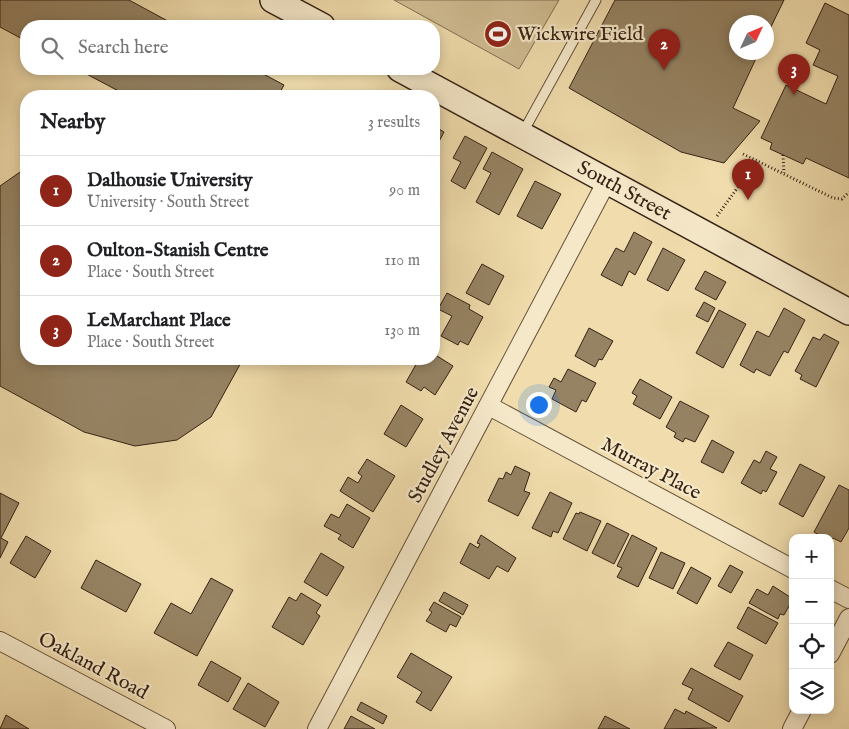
<!DOCTYPE html>
<html lang="en">
<head>
<meta charset="utf-8">
<style>
  body { margin:0; font-family:"IM FELL English",serif; background:#f6f6f6; color:#202124 }
  .controls { position:absolute; right:15px; bottom:15px; display:grid; overflow:hidden; border-radius:10px; box-shadow:0 2px 12px #0003 }
  .controls button { width:45px; height:45px; display:grid; place-items:center; padding:0; border:0; border-bottom:1px solid #e0e0e0; background:#fff; color:#202124; font:25px sans-serif }
  .compass { position:absolute; left:729px; top:15px; width:45px; height:45px; border-radius:50%; background:#fff; box-shadow:0 2px 12px #0003; rotate:46deg }
  .you { position:absolute; left:538px; top:404px; width:18px; height:18px; margin:-12px; border:4px solid #fff; border-radius:50%; background:#1a73e8; box-shadow:0 0 0 8px #1a73e833 }
  .badge { display:grid; place-items:center; width:32px; height:32px; border-radius:50%; background:#8f2418; color:#fff; font-size:16px; font-weight:700 }
  .pin { position:absolute; translate:-50% -41px; filter:drop-shadow(0 1px 2px #0008) }
  .pin::after { content:''; position:absolute; top:26px; width:18px; height:15px; background:inherit; clip-path:polygon(0 0,100% 0,50% 100%) }
  .list { margin:0; padding:0; list-style:none }
  h2 { display:flex; justify-content:space-between; align-items:center; height:65px; margin:0; padding:0 20px; font-size:21px }
  h2 small { font-size:16px; font-weight:400; color:#757577 }
  .list li { display:grid; grid-template-columns:32px 1fr auto; gap:15px; align-items:center; box-sizing:border-box; height:70px; padding:0 20px; border-top:1px solid #e0e0e0 }
  .list b { display:block; font-size:19px; white-space:nowrap }
  .list p { margin:0; font-size:16px; white-space:nowrap; color:#757577 }
  .list em { font-size:16px; font-style:normal; color:#757577 }
  .icon { flex:none; width:28px; height:28px; fill:none; stroke:currentColor; stroke-width:2; stroke-linecap:round; stroke-linejoin:round }
  .map { position:relative; flex:none; width:849px; height:729px; overflow:hidden }
  .search { position:absolute; background:#fff; box-shadow:0 2px 12px #0003; left:20px; top:20px; width:420px; height:55px; display:flex; align-items:center; gap:12px; box-sizing:border-box; padding:0 18px; border-radius:20px; color:#757577; font-size:19px }
  .panel { position:absolute; background:#fff; box-shadow:0 2px 12px #0003; left:20px; top:90px; width:420px; height:275px; border-radius:20px }
  .map>svg:first-child { display:block }
  .green { fill:#d0bc92; stroke:#826f53 }
  .building { fill:#968363; stroke:#352214 }
  .lines { fill:none; stroke-linecap:round; stroke-linejoin:round }
  .service-casing { stroke:#64503a; stroke-width:11 }
  .minor-casing { stroke:#64503a; stroke-width:20 }
  .secondary-casing { stroke:#352214; stroke-width:28 }
  .path { stroke:#352214; stroke-width:3; stroke-dasharray:1 2.5; stroke-linecap:butt }
  .service { stroke:#f5e8c9; stroke-width:9 }
  .minor { stroke:#f5e8c9; stroke-width:18 }
  .secondary { stroke:#f5e8c9; stroke-width:25 }
  .labels { text-anchor:middle; dominant-baseline:central; stroke-width:4.5; stroke-linejoin:round; paint-order:stroke }
  .poi-label { font-size:20px; fill:#352214; stroke:#f5e8c9; text-anchor:start }
  .street-label { font-size:20px; fill:#352214; stroke:#f5e8c9 }
</style>
</head>
<body>
<div class="map">
<svg width="849" height="729" viewBox="0 0 849 729">
  <rect width="100%" height="100%" fill="#f0dcac"/>
  <filter id="stains"><feTurbulence type="fractalNoise" baseFrequency=".004" numOctaves="4"/><feColorMatrix values="0 0 0 0 .2 0 0 0 0 .09 0 0 0 0 .02 0 0 0 .5 -.17"/></filter>
  <radialGradient id="worn" r=".72"><stop offset=".6" stop-color="#630" stop-opacity="0"/><stop offset="1" stop-color="#630" stop-opacity=".3"/></radialGradient>
  <!-- green -->
  <path class="green" d="M394 0H559L519 69Z"/>
  <!-- building -->
  <path class="building" d="M0 0H129L177 26H26V41L0 27Z
    M615 0H784L766 37V22H736V52H759L733 108 760 121 724 163 681 152 569 88Z
    M825 3 849 15V178L806 158 803 164 770 149 772 143 761 138 786 85 826 104 838 76 813 65 820 50 806 43Z
    M77 69H254L284 85 278 96H128Z
    M434 126 444 132 434 151Z
    M465 136 487 148 465 189 451 181 461 162 453 158Z
    M492 152 523 169 499 215 476 202 491 173 483 169Z
    M23 170H26V359H243L211 417 177 440 135 446 84 432 0 386V186Z
    M535 181 561 194 542 229 517 216Z
    M634 232 652 242 635 275 629 271 622 286 601 275 616 248 624 252Z
    M663 248 685 260 668 291 647 280Z
    M482 264 504 276 489 305 466 293Z
    M705 271 726 282 716 300 695 289Z
    M447 293 470 305 469 309 483 317 468 345 460 341 458 345 441 336 452 316 438 309Z
    M704 302 715 308 708 322 696 316Z
    M784 308 805 320 788 353 784 351 770 376 756 369 754 373 740 365 757 331 769 337Z
    M719 310 746 324 723 368 696 353Z
    M589 328 613 341 602 360 599 359 595 367 575 356Z
    M824 334 839 342 816 387 800 379 802 375 795 371 813 337 820 340Z
    M434 354 453 366 435 395 424 387 421 391 406 382 418 361 424 365 428 359H434Z
    M568 369 596 383 586 402 582 400 576 412 552 399 556 390 549 387 554 378 561 382Z
    M640 379 672 397 660 419 633 404 637 396 632 393Z
    M680 401 709 416 695 442 685 438 683 442 674 437 676 433 666 427Z
    M401 405 423 419 406 447 384 434Z
    M712 440 734 452 723 473 701 462Z
    M766 451 777 457 770 469 777 472 766 492 763 490 761 494 741 483 754 460 760 463Z
    M367 459 395 476 373 512 340 491 348 477 358 483 362 476 358 473Z
    M800 464 825 477 803 517 779 504Z
    M515 466 530 473 524 491 530 493 518 516 488 501 499 478 503 479 506 472 511 475Z
    M839 485 849 490V528L841 542 833 538 831 541 830 538H824L814 532Z
    M550 492 572 503 558 533 553 531 551 537 532 528Z
    M0 493 19 503 1 538 8 542 0 558Z
    M347 504 370 518 353 548 338 539 341 535 324 526 331 514 339 518Z
    M580 512 601 521 587 551 563 539 576 513 579 514Z
    M607 523 629 534 614 564 592 553Z
    M481 535 516 558 508 572 497 566 489 579 460 563 470 543 478 548 480 544 477 543Z
    M632 535 657 548 638 587 617 577 622 568 617 566Z
    M26 536 51 551 35 578 10 563Z
    M661 552 685 563 673 589 649 578Z
    M321 553 344 567 327 596 304 582Z
    M96 560 141 584 126 612 81 588Z
    M730 565 743 572 731 593 718 586Z
    M691 567 711 578 697 604 677 593Z
    M211 578 233 590 197 656 154 633 171 603 191 614Z
    M773 586 793 599 784 615 780 614 778 619 749 603 757 589 768 595Z
    M444 592 468 605 463 615 439 601Z
    M301 593 321 605 316 613 320 616 303 645 272 627 289 597 296 601Z
    M434 602 461 617 456 627 450 624 446 632 426 621 432 612 429 610Z
    M748 607 778 623 766 644 737 628Z
    M728 642 753 655 740 680 714 666Z
    M411 653 452 677 431 711 416 702 422 692 397 677Z
    M211 661 241 678 228 702 198 685Z
    M691 668 743 696 729 722 688 699 693 689 682 684Z
    M248 683 279 702 265 727 233 709Z
    M361 702 387 716 383 724 357 710Z
    M675 709 685 714 686 711 717 728 664 729Z
    M6 715 29 729H0Z
    M351 716 375 729H344Z
    M605 716 630 729H598Z"/>
  <g class="lines">
    <!-- service casing -->
    <g class="service-casing">
      <path id="service" d="M522 134 596 0"/>
    </g>
    <!-- minor casing -->
    <g class="minor-casing">
      <path id="minor" d="M489 406 793 569
        M830 589 849 599
        M0 641 166 729
        M830 654 849 618
        M317 729 607 181
        M792 729 802 710"/>
    </g>
    <!-- secondary casing -->
    <g class="secondary-casing">
      <g id="secondary">
        <path d="M273 0 322 26"/>
        <path id="s1" d="M400 69 849 312"/>
      </g>
    </g>
    <!-- path -->
    <path class="path" d="M743 154 833 198 842 199 849 192
      M783 155 784 173
      M717 216 757 161"/>
    <!-- service -->
    <use href="#service" class="service"/>
    <!-- minor -->
    <use href="#minor" class="minor"/>
    <!-- secondary -->
    <use href="#secondary" class="secondary"/>
  </g>
  <!-- icons -->
  <defs>
    <g id="stadium-disc" transform="scale(1.4375)"><circle r="9.5" fill="#8f2418" stroke="#f5e8c9"/><path d="M0-5a6.5 5 0 1 0 0 10a6.5 5 0 1 0 0-10ZM-3.5-1.8h7v3.6h-7Z" fill="#fff"/></g>
  </defs>
  <g fill-rule="evenodd">
    <use href="#stadium-disc" x="498" y="34"/>
  </g>
  <g class="labels">
    <!-- poi labels -->
    <g class="poi-label">
      <text x="517" y="34">Wickwire Field</text>
    </g>
    <!-- street labels -->
    <g class="street-label">
      <text stroke="none"><textPath href="#s1" startOffset="255">South Street</textPath></text>
      <text transform="translate(444 445) rotate(-62)">Studley Avenue</text>
      <text transform="translate(651 469) rotate(28)">Murray Place</text>
      <text transform="translate(93 666) rotate(28)">Oakland Road</text>
    </g>
  </g>
  <rect width="100%" height="100%" filter="url(#stains)"/>
  <rect width="100%" height="100%" fill="url(#worn)"/>
</svg>
<div class="controls">
<button>+</button>
<button>−</button>
<button><svg class="icon" aria-label="locate" viewBox="0 0 24 24"><circle cx="12" cy="12" r="6"/><path d="M12 2v4M12 18v4M2 12h4M18 12h4"/></svg></button>
<button><svg class="icon" aria-label="layers" viewBox="0 0 24 24"><path d="M12 4l9 5-9 5-9-5zM3 14l9 5 9-5"/></svg></button>
</div>
<svg class="compass" viewBox="-18 -18 36 36"><path d="M0-13l5 13h-10z" fill="#e53935"/><path d="M0 13l5-13h-10z" fill="#757577"/></svg>
<div class="you"></div>
<div class="pin badge" style="left:748px;top:200px">1</div>
<div class="pin badge" style="left:664px;top:70px">2</div>
<div class="pin badge" style="left:794px;top:95px">3</div>
<div class="search"><svg class="icon" aria-label="search" viewBox="0 0 24 24"><circle cx="10" cy="10" r="6"/><path d="M15 15l6 6"/></svg>Search here</div>
<section class="panel">
<h2>Nearby<small>3 results</small></h2>
<ul class="list">
<li><span class="badge">1</span><div><b>Dalhousie University</b><p>University · South Street</p></div><em>90 m</em></li>
<li><span class="badge">2</span><div><b>Oulton-Stanish Centre</b><p>Place · South Street</p></div><em>110 m</em></li>
<li><span class="badge">3</span><div><b>LeMarchant Place</b><p>Place · South Street</p></div><em>130 m</em></li>
</ul>
</section>
</div>
</body>
</html>
